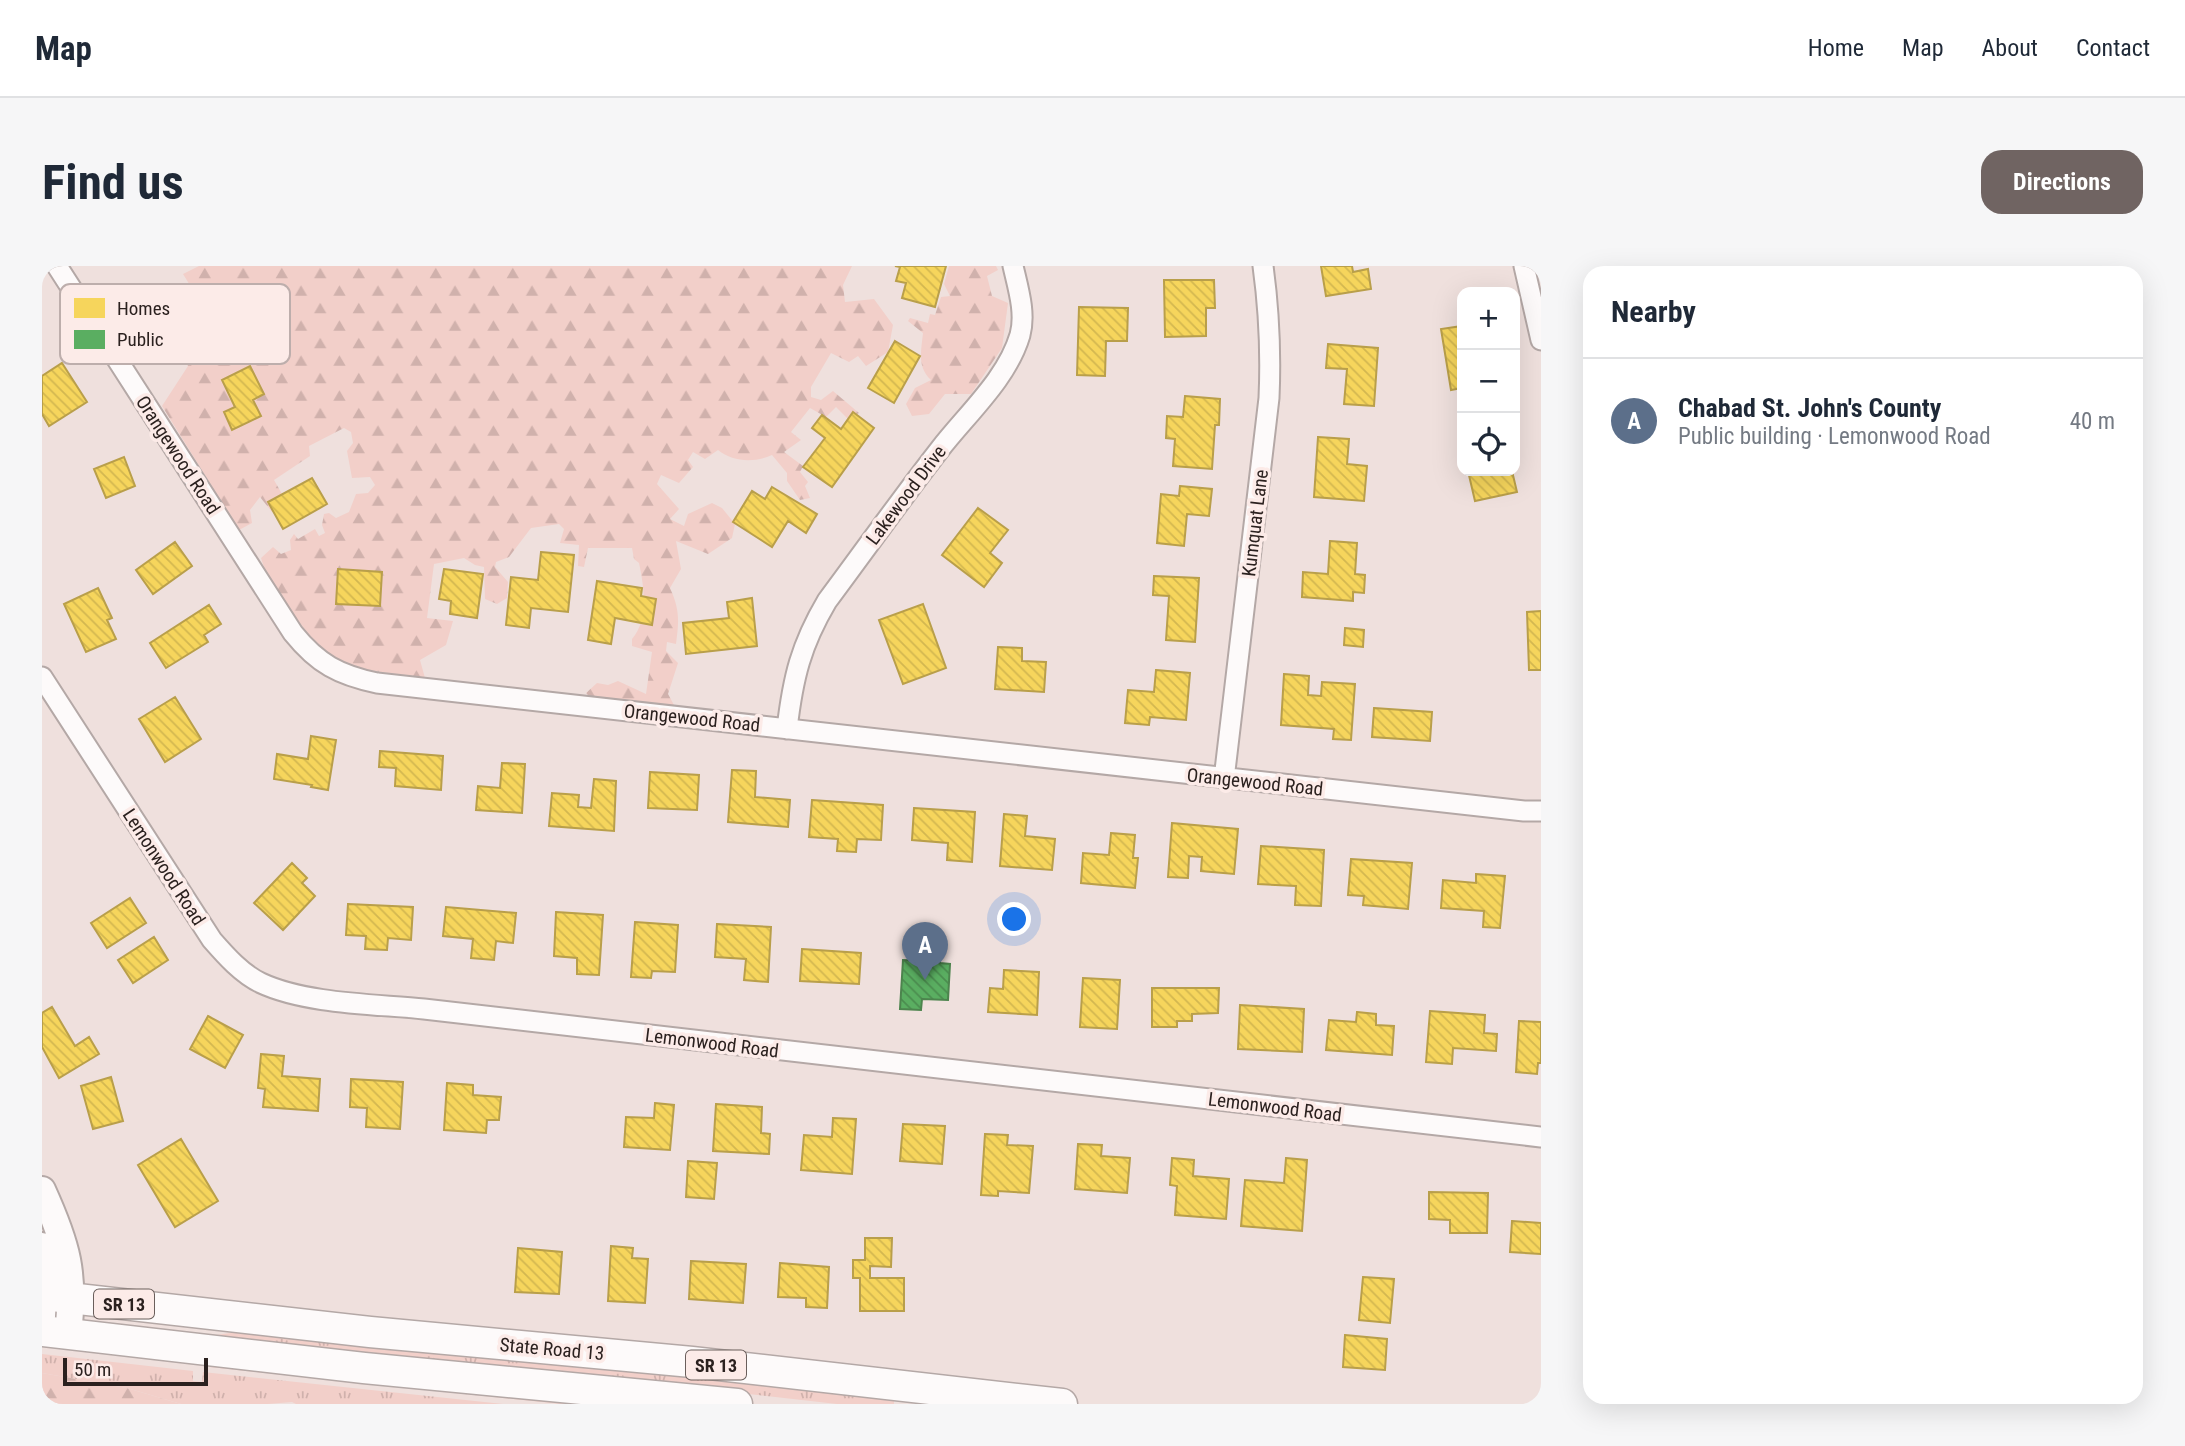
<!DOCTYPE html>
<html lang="en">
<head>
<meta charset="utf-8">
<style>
  body { margin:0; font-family:"Roboto Condensed",sans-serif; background:#f6f6f7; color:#1f2937 }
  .controls { position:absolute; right:21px; top:21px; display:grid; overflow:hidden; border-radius:14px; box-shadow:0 7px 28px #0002 }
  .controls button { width:63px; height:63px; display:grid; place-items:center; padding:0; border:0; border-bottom:2px solid #e0e1e3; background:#fff; color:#1f2937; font:35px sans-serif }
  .scale { position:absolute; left:21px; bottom:18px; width:145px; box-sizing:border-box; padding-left:7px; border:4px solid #2b211f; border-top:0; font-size:19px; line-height:24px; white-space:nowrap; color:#2b211f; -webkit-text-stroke:5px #fcebe8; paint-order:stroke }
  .you { position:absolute; left:973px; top:654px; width:24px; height:24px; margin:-18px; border:5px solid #fff; border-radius:50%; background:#1a73e8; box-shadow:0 0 0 10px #1a73e833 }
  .badge { display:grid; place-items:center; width:46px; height:46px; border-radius:50%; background:#706462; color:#fff; font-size:23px; font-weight:700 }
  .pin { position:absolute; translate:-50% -58px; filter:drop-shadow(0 2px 4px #0008) }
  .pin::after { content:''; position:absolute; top:37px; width:24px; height:21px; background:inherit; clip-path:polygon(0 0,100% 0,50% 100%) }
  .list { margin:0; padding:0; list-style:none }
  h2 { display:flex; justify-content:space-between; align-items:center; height:91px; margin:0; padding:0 28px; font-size:30px }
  h2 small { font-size:23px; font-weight:400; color:#747a83 }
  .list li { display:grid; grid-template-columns:46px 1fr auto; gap:21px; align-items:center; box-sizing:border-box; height:126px; padding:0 28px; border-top:2px solid #e0e1e3 }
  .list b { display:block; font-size:26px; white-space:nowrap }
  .list p { margin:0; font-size:23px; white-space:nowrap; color:#747a83 }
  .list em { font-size:23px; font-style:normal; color:#747a83 }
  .icon { flex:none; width:38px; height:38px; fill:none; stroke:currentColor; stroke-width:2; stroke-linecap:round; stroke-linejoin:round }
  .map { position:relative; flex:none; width:1499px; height:1138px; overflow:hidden; border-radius:21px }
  header { display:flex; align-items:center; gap:42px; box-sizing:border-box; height:98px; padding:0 35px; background:#fff; border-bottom:2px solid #e0e1e3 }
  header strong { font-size:33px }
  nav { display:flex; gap:38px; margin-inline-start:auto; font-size:24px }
  .intro { display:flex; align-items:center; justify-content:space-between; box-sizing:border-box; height:168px; padding:0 42px }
  h1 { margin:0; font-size:49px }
  .button { padding:18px 32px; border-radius:21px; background:#706462; color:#fff; font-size:24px; font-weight:700 }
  main { display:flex; gap:42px; padding:0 42px }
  aside { flex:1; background:#fff; border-radius:21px; box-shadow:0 7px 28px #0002 }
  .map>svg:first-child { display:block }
  .grass { fill:url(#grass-tufts) }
  .forest { fill:url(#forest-firs) }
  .homes { fill:url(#homes-back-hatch); stroke:#b99f4a; stroke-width:2 }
  .public { fill:url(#public-back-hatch); stroke:#4c844d; stroke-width:2 }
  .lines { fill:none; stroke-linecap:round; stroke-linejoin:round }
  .street-casing { stroke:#b4a8a6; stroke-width:23 }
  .secondary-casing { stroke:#b4a8a6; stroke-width:30 }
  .primary-casing { stroke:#b4a8a6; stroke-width:33 }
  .street { stroke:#fdfafa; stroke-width:19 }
  .secondary { stroke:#fdfafa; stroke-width:26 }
  .primary { stroke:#fdfafa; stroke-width:30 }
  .labels { text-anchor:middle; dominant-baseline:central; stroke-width:7; stroke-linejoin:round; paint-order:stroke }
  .shield { fill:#fcebe8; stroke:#6a5e5b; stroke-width:2 }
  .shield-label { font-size:18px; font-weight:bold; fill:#2b211f }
  .street-label { font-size:19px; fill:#2b211f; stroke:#fcebe8 }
  .key { fill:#fcebe8; stroke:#bdaeac; stroke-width:2 }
  .key-label { font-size:19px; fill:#2b211f }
</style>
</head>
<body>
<header>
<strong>Map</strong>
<nav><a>Home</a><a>Map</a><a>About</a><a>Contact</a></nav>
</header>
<div class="intro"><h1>Find us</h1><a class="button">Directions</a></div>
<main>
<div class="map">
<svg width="1499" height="1138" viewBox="0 0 1499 1138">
  <defs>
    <pattern id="grass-tufts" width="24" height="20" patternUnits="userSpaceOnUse" patternTransform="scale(1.75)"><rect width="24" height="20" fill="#f2cfc9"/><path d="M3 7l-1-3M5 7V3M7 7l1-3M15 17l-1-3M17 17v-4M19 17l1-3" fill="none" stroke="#d0b1ac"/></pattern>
    <pattern id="forest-firs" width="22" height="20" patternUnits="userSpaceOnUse" patternTransform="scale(1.75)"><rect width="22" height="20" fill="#f2cfc9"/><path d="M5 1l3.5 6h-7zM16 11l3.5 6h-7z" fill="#d0b1ac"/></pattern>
    <pattern id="homes-back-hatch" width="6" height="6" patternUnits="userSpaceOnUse" patternTransform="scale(1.75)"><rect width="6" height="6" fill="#f6d55c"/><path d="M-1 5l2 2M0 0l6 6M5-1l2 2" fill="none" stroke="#d3b750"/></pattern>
    <pattern id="public-back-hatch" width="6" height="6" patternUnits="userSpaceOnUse" patternTransform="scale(1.75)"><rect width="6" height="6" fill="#5aae61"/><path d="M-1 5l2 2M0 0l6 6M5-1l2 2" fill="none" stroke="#4b8d4f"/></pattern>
  </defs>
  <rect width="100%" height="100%" fill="#efe0dd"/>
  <!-- grass -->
  <path class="grass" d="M52 1055 174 1069 210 1064 852 1129V1138H795L583 1114 435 1101 49 1057Z
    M0 1088 151 1105V1115L160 1116 161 1106 461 1138H254L250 1136 226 1138H139L85 1122 0 1107Z
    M167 1099 538 1138H519L167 1101Z"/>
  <!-- forest -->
  <path class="forest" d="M157 0H810L801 19 803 36 832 33 851 59 846 86 824 100 816 90 807 96 789 87 769 121V131L779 134 791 125 817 147 806 153 794 141 784 151 768 142 749 166 759 174 742 186 761 200 758 206 766 216 763 220 768 232 758 234 745 215V207L730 189C712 197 691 196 676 184L663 193 651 186 646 194 651 201 637 217 619 209 615 218 637 243 628 253 642 260 646 248 670 237 680 242 693 258 690 272 666 288 634 275 639 303 628 322C638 344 637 355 634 378L625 376 624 385 636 397 626 428 632 439 547 430 544 427 555 417 566 419 576 415 604 428 610 386 590 380V373C607 354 602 320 597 297L592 293 590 282H546L542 301 536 300 537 279 518 277 522 263 517 258 489 262 467 291 454 296 453 301 466 316 465 332 455 338 443 333 442 301 433 299 422 292 392 298 385 352 411 355 404 379 378 394 383 412 323 404 296 394 272 376 227 316 219 292 231 281 239 288 249 284 248 274 252 268 256 273 273 263 277 270 283 267 280 259 282 248 287 247 294 252 307 246 314 228 326 227 333 219 328 211 310 212 305 185 311 177 309 166 302 162 267 180 268 190 232 214 244 235 230 246 218 231 208 244 210 257 197 264 120 140 146 100 135 78 138 71 143 72 153 88 178 73 184 82 198 87 212 76 222 80 229 72 218 45 222 33 219 27 200 33 192 24 184 49 172 58 141 8Z
    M907 0H954L956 4 945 10 950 30 966 37 960 82 929 128H903L887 148 870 150 864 138 873 122 889 114C875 101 879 86 881 67L866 55 868 52 886 57 888 48 893 49 899 31 908 30 902 18Z
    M0 1107 85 1122 139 1138H0Z"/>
  <!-- homes -->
  <path class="homes" d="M853 0H904L893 41 860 32 864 17 854 15 858 1Z
    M1279 0H1310L1311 6 1326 3 1329 23 1284 30Z
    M1122 14H1172L1173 42H1164V70L1123 71Z
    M1037 41 1086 42 1085 75H1064L1063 110 1035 109Z
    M1420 60V122L1409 124 1399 63Z
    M853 75 878 90 852 137 826 122Z
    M1286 78 1336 82 1332 140 1302 138 1305 103 1284 102Z
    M20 97 45 136 7 160 0 148V110Z
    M208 100 222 128 211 134 219 150 190 164 182 146 193 141 180 114Z
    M1143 130 1178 133 1177 159H1173L1170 203 1131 200 1133 173 1124 172 1125 150 1141 151Z
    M811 146 832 162 790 221 761 201 783 172 770 162 780 149 799 163Z
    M1276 171 1307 173 1305 198 1325 200 1322 235 1272 231Z
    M82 191 93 220 64 232 52 203Z
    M1426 205H1470L1475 226 1433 235Z
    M270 212 285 238 241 263 226 236Z
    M1138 220 1170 223 1167 250 1145 248 1142 280 1115 277 1119 228 1137 230Z
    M730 221 775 248 764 267 746 255 730 281 691 256 710 225 723 233Z
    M936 242 966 264 948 287 960 297 942 321 900 289Z
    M1288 275 1315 277 1313 308 1323 309 1322 327 1311 326V335L1260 331 1261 306 1286 308Z
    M133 276 150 300 111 328 94 304Z
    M499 286 532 289 526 346 489 342 487 362 464 359 469 311 496 314Z
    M296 303 340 306 338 340 294 338Z
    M402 303 441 308 435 352 408 348 409 335 397 333Z
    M1112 310 1157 312 1153 376 1124 374 1127 330 1111 329Z
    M555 315 600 322 599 330 614 333 610 359 573 352 569 378 546 374Z
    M56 322 70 352 65 354 74 373 44 386 22 338Z
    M710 332 715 380 644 388 641 357 687 352 685 336Z
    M881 338 904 402 861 418 837 354Z
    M167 339 179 358 162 369 166 376 124 402 108 377Z
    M1499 345V404H1487L1485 346Z
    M1303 362 1322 364 1321 381 1302 379Z
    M956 381 980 382V395L1004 396 1002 426 953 423Z
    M1114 404 1148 407 1144 454 1108 451 1107 459 1083 457 1086 424 1112 426Z
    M1242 408 1267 410 1266 429 1279 430 1280 416 1313 418 1309 474 1291 473 1292 463 1239 459Z
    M133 431 159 473 123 496 97 453Z
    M1332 442 1390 446 1388 475 1330 471Z
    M269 470 294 474 286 524 269 521 270 519 232 513 235 488 266 493Z
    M338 485 401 490 399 524 353 520 354 502 337 501Z
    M460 497 483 498 480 547 434 544 436 520 458 522Z
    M690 504 714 505 713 531 748 534 746 561 686 556Z
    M608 506 657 509 655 544 606 542Z
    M552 513 574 515 572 565 507 560 510 527 537 529 536 541 549 542Z
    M770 534 841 539 839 574 815 573 814 586 795 585 796 573 767 571Z
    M872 542 933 546 930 596 905 594 906 577 870 574Z
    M962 548 985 550 983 570 1013 573 1010 604 958 600Z
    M1130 557 1196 563 1192 608 1159 605 1160 591 1147 590 1146 612 1126 611Z
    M1069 567 1093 569 1091 592H1096L1093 622 1039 617 1041 587 1067 589Z
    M1219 580 1282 584 1279 640 1253 639 1254 620 1216 618Z
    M1309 593 1370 597 1366 643 1321 639 1322 630 1306 629Z
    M250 597 265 612 260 617 273 630 241 664 212 637Z
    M1434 608 1463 610 1458 662 1441 661 1442 645 1399 642 1401 614 1434 617Z
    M88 632 104 657 65 682 49 657Z
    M306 638 371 641 369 674 346 672 345 684 323 683 324 670 304 669Z
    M404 641 474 647 471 677 454 675 452 694 429 692 431 673 401 670Z
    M514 646 561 649 557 709 535 708V692L512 690Z
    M593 656 636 659 633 706 610 705 609 712 589 711Z
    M675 658 729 661 726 716 702 714 704 693 673 691Z
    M112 671 126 694 91 717 76 694Z
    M760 683 819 687 817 718 758 715Z
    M962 704 997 706 995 749 946 746 948 722 961 723Z
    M1041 712 1078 714 1075 763 1038 761Z
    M1110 722H1177L1176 747 1150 748V755H1135V761H1110Z
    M1198 739 1262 743 1260 786 1196 783Z
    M10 741 33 780 47 771 57 788 17 812 0 781V747Z
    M1388 745 1443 749 1442 767 1455 768 1454 785 1411 782 1410 798 1384 796Z
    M1315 746 1334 748V759L1352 760 1350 789 1284 784 1287 754 1314 756Z
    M166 750 201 769 183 802 148 783Z
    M1477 755 1499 756V797H1496L1495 808 1474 806Z
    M219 788 242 790 240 810 278 813 276 845 221 841 223 823 216 822Z
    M69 811 81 855 51 863 39 820Z
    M309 813 361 816 358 863 324 861 325 842 308 841Z
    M405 817 431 819V829L459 831 457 854H445L444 867 402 864Z
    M613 837 632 839 628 884 582 881 584 851 612 852Z
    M674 838 720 841 719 867 728 868 727 888 671 885Z
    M791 852 814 853 810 908 759 904 762 869 790 871Z
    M861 858 903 860 900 898 858 895Z
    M943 868 966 869 965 879 991 880 987 927 956 925V930L939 929Z
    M139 873 176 935 133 961 96 899Z
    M1036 878 1060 879 1059 890 1088 892 1085 927 1033 923Z
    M1130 892 1152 894 1151 910 1187 913 1184 953 1133 949 1135 920 1128 919Z
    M1244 892 1265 894 1260 965 1199 960 1203 914 1242 917Z
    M646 895 675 897 672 933 644 931Z
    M1387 926 1446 927 1445 967H1408V954L1387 953Z
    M1470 955 1499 957V988L1468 986Z
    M823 972H850L849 1001 828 1000V1012H862V1045H818V1012H811V994H823Z
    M569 980 591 982 590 992 606 993 603 1037 566 1035Z
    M476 982 520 986 517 1028 473 1026Z
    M649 995 704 998 701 1037 647 1033Z
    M738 997 787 1001 785 1042 764 1041V1032L736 1031Z
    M1321 1011 1352 1013 1348 1057 1317 1054Z
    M1303 1069 1345 1073 1343 1104 1301 1101Z"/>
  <!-- public -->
  <path class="public" d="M883 685 898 686V697L908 698 906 734 880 733 879 744 858 743 861 694 882 695Z"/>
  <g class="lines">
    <!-- street casing -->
    <g class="street-casing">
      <path id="street" d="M15 0 251 367C276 398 297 409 335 417L1482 545H1499
        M1482 0 1499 74
        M0 411 170 674C184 690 200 708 219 717 264 738 333 738 382 743L1499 871
        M745 463C751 411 759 379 785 335 823 284 859 233 898 183 925 148 965 113 978 69 984 47 976 22 971 0
        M1182 513 1227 132C1229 87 1227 44 1221 0"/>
    </g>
    <!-- secondary casing -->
    <g class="secondary-casing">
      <path id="secondary" d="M0 924C25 979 33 1007 26 1068
        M0 980 3 1003 0 1050"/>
    </g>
    <!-- primary casing -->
    <g class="primary-casing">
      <path id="primary" d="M0 1029 328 1066 650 1096 1020 1138
        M0 1065 322 1102 695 1138"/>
    </g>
    <!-- street -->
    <use href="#street" class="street"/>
    <!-- secondary -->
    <use href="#secondary" class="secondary"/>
    <!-- primary -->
    <use href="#primary" class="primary"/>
  </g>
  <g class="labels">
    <!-- shield labels -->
    <g class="shield">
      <rect x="52" y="1023.5" width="60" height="29" rx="5"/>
      <rect x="644" y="1084.5" width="60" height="29" rx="5"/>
    </g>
    <g class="shield-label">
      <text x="82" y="1038">SR 13</text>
      <text x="674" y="1099">SR 13</text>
    </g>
    <!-- street labels -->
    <g class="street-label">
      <text transform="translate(136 189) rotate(57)">Orangewood Road</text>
      <text transform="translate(864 229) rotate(-53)">Lakewood Drive</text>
      <text transform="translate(1213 257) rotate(-83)">Kumquat Lane</text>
      <text transform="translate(650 452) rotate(6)">Orangewood Road</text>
      <text transform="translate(1213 516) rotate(6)">Orangewood Road</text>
      <text transform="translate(122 601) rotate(57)">Lemonwood Road</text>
      <text transform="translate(670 777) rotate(7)">Lemonwood Road</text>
      <text transform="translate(1233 841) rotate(7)">Lemonwood Road</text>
      <text transform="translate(510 1083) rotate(5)">State Road 13</text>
    </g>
  </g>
  <!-- legend -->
  <rect x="18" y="18" width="230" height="80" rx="10" class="key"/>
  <rect x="32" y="32" width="31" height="20" fill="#f6d55c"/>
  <rect x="32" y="64" width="31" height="19" fill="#5aae61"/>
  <g class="key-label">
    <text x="75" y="49">Homes</text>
    <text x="75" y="80">Public</text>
  </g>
</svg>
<div class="controls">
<button>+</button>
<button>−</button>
<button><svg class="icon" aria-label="locate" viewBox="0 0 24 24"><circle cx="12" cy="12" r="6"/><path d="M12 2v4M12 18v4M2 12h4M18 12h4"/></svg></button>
</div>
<div class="scale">50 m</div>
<div class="you"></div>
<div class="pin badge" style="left:883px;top:714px;background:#5c6f8a">A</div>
</div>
<aside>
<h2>Nearby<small></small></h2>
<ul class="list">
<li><span class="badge" style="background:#5c6f8a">A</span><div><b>Chabad St. John's County</b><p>Public building · Lemonwood Road</p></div><em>40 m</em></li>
</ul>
</aside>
</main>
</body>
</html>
